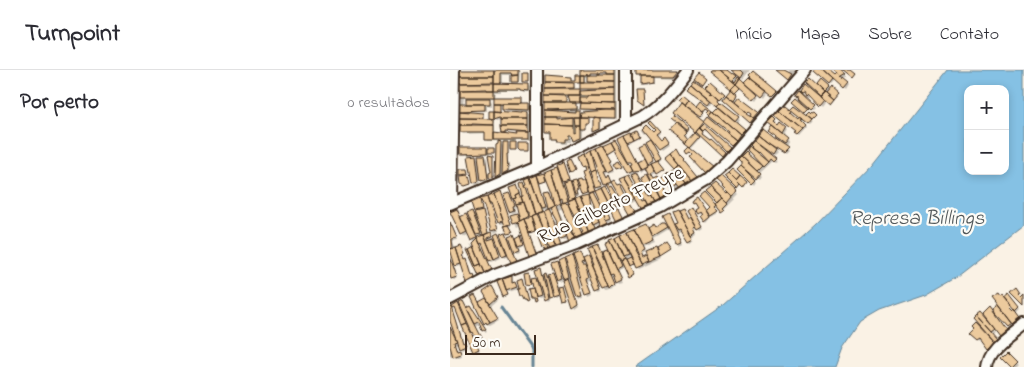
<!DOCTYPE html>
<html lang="pt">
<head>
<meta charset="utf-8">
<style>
  body { margin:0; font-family:"Indie Flower",sans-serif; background:#f2f2f3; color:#2b2b33 }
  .controls { position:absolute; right:15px; top:15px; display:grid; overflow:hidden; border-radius:10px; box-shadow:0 2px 8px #0003 }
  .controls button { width:45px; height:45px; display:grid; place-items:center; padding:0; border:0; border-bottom:1px solid #e1e1e2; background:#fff; color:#2b2b33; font:25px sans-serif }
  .scale { position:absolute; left:15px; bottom:12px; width:71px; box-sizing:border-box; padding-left:5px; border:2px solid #3b2a1e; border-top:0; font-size:14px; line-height:18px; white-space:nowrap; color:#3b2a1e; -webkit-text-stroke:4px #fdfcf7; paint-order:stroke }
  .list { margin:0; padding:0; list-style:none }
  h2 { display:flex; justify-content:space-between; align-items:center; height:65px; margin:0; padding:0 20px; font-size:21px }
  h2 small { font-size:16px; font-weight:400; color:#7c7c81 }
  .map { position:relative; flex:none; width:574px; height:297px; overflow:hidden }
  header { display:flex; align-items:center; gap:30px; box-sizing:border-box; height:70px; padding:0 25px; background:#fff; border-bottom:1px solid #e1e1e2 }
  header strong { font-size:24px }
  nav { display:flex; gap:28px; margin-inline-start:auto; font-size:18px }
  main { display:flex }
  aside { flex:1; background:#fff }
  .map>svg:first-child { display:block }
  .water { fill:#85c1e4; stroke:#678595; fill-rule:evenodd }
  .shadow { fill:#0003; fill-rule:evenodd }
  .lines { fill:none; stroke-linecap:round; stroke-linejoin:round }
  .stream { stroke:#678595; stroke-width:3 }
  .building { fill:#ecca9d; stroke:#3b2a1e }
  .minor-casing { stroke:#3b2a1e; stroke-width:14 }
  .minor { stroke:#fdfcf7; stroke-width:10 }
  .labels { text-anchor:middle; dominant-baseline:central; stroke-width:4.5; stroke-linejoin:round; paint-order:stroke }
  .street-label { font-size:20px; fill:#3b2a1e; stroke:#fdfcf7 }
  .water-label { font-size:21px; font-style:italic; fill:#515759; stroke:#fdfcf7 }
</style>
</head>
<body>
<header>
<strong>Turnpoint</strong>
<nav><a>Início</a><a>Mapa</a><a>Sobre</a><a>Contato</a></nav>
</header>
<main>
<aside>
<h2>Por perto<small>0 resultados</small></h2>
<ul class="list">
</ul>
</aside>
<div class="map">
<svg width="574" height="297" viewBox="0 0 574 297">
  <rect width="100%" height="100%" fill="#faf2e5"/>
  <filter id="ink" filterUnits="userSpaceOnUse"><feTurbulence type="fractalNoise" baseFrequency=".02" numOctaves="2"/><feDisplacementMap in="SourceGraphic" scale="10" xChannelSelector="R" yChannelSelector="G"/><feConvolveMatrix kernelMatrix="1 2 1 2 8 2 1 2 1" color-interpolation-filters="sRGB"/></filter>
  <g filter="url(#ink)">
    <!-- water -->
    <path class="water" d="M498 0H574V155L507 207 476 225 429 241 410 252 392 278 385 297H185L273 235 365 154 424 93ZM518 19H555V101H518Z"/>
    <!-- shadow -->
    <path class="shadow" d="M11 0H68L70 2 69 12H63L62 5H53V15H78L80 17V22H73L72 20H51V22H46L45 28H71L73 34H78L80 36V42H77L80 45V71H64L66 74V80H62L59 77 58 92 60 93 59 103 55 105 52 101V106L48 108 47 106V76L49 75V72L54 77V71H38L36 69 37 63 13 64 11 62ZM45 11V15L17 14V12ZM24 18H39L38 21H24ZM14 28H18V35H13ZM38 28H45V43L41 48 42 50H34L32 44 21 43V41H37V35L42 36V32ZM50 34H54L53 39 55 41 73 42V45L50 43ZM45 48 47 50 52 49 53 64H45ZM20 53H45V55L21 57ZM57 62 68 63V66H56ZM56 71H62V77L59 75 57 96 58 74Z
      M131 0H167V49H151V59L145 61 144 49H138V53H135V59H132V71L125 74 121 68H119V72H114V75H109L101 68V65L96 62V6L120 8 122 10V15L125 17V20H131V13L126 11 131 6ZM139 2H158V6H139ZM138 6V11L141 14 135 13V7ZM131 18H137V22H131ZM114 27H120L123 35H118V31ZM124 33H131V39L134 42H127V37ZM106 46H114V50H106ZM132 46H144V49H132Z
      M187 0H229L230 2 226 8 203 7V12H196V15H191V7L187 5Z
      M261 0H275L282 6 285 2 283 0H300L293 9 290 6 288 8 309 28 307 31 291 17 285 24 287 26 282 36 274 28 273 30 270 28 267 31 290 49 287 53 296 62 283 76 255 52 263 43 264 44 270 36 259 27 258 29 262 34 260 36 237 18 244 11 256 18 260 13 276 27 283 19ZM267 52 280 62 278 64 265 55Z
      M327 0H331L336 4 339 1 337 0H347L339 11Z
      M367 0 370 2 371 0H379L378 2 385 9 388 5 383 0H387L396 8 391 10 398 16 395 21 385 11 380 16 365 3Z
      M303 3 328 24 325 27 319 22 315 28 296 12 304 9Z
      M370 13 387 27 380 36 370 27 369 29 374 34 371 38 359 25 355 28 365 38 363 40 348 27 349 26 347 23 354 16 360 22 363 19 371 22 372 20ZM353 19 356 22 353 26 349 23Z
      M231 26 254 45 253 48 234 35 233 36 281 79 279 82 257 60 256 62 253 59 251 62 254 65 253 66 260 72 261 71 276 85 274 87 249 64 247 66 250 69 242 78 220 60 226 54 222 48 238 62 235 65 237 67 235 69 238 72 246 63 223 43 231 32Z
      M289 29 310 45 302 54 283 37ZM299 40 304 44 301 49 296 45Z
      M343 36 363 52 360 55 354 50 352 53 357 58 349 67 346 64 347 63 338 43 348 51 351 47Z
      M324 49 328 53 326 55 330 57 331 55 338 61 334 68 340 73 336 79 339 82 336 85 311 65 328 83 325 86 313 76 311 78 327 92 325 93 322 91 308 104 311 107 309 110 295 99 294 100 306 112 304 115 289 100 294 95 290 89 296 83 308 95 310 92 301 80 303 77 302 75 313 61 325 71 327 67 320 61 324 57ZM309 81 314 85 312 88 306 84Z
      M196 57 203 64 207 60 210 64 207 67 211 72 214 70 219 76 212 81 197 62 194 64 190 59 192 60Z
      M186 61 190 67 178 73 188 92 196 88 190 77 193 75 204 94 207 93 196 73 200 71 202 73 212 91 208 93 214 101 202 106 205 110 208 108 210 110 216 123 214 124 220 130 197 140 190 129 185 132 181 126 176 124 189 144 184 146 165 115 171 114 177 124 180 123 172 109 180 106 196 133 199 131 183 102 181 103 179 101 167 78 158 84 163 93 161 94 165 101 155 104 157 110 159 109 162 113H166L159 115 164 119 174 136 170 137 168 135 158 116 156 117 154 115 145 91 142 92 149 114 153 120 155 119 157 121 175 150 170 152 163 140 159 142 162 150 158 152 160 157 155 160 151 154 144 157 147 163 129 170 124 165 126 170 122 172 120 168 115 169 110 164 113 177 103 180 98 175 100 181H98L93 176 84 151 82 152 84 162 79 164 87 185 82 187 71 157 67 133 60 119 67 116 73 132H74L71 114H73L76 117 79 116 77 110 106 100 111 104 109 97 113 95 125 130 136 127 142 140 145 139 133 104 137 102 142 107 139 98 133 100 128 88 166 70 174 85 177 83 170 68ZM150 84 156 96 152 98 147 86ZM175 86 183 89 185 93 180 95ZM194 90H195L201 96 198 97ZM196 98 204 112 202 113 196 105 194 107 204 125 200 127 189 105 185 101 190 100 191 102ZM98 111 102 121 96 123 100 135 96 136 90 113ZM111 111 115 115 121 132 119 133ZM142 115 148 121 145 123ZM208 115 210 119 206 122 204 117ZM80 120 85 136H82L77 121ZM103 122 107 134 103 135 99 123ZM146 124 155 145 153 146 143 125ZM122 136 129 150 127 157 120 137ZM85 138 93 156 90 157 83 139ZM115 139 126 166 122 162 121 163 119 158 115 159 113 148 109 141ZM79 140 80 145 77 147 75 142ZM95 140 100 156H99L92 141ZM103 141 108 149 109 156 100 142ZM131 156 134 162 130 164 128 158Z
      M37 78 40 81 39 84H24V87L26 86 30 91 35 86 37 88 38 104 42 103 43 88V110L38 106 39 111 34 112 30 108V113L26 115 24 113 19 85H13L11 83Z
      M231 87 249 109 234 121 230 116 224 121 214 110 227 100 217 88Z
      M271 107 289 125 273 141 274 143 268 136 265 139 268 144 261 147 256 153 246 139 256 141 261 137 254 124 265 136 280 123Z
      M50 123 62 156 60 157 62 162 60 163 55 153 51 154 49 152 43 135 40 136 49 161 44 163 42 161 32 130Z
      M60 126 66 137 64 138 66 142 62 143 60 141Z
      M29 132 34 144 39 164 41 163 43 167 48 165 54 171 56 164 58 167 64 165 67 170 71 167 74 175 70 177 71 182 68 183 62 178 68 192 64 194 59 185 55 187 49 182 51 188 42 192 39 190 34 175 31 176 43 202 30 206 23 179 20 174 25 178 29 193H33L27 178 31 169 24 172 20 164 14 167 2 142 7 141 11 148 16 146 22 152V142L27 147V144L22 134ZM24 161 30 167 27 169ZM46 168 49 175 42 169Z
      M231 140 238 150 241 148 243 141 253 159 250 161 247 158 244 160 246 165 241 168 243 171 239 173 231 160 227 164 232 175 229 177 213 147 218 145 223 156 228 153 222 143Z
      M67 144 70 156 67 157 62 146Z
      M0 151 8 170 3 171 5 179 11 178 13 180 16 191 19 193 23 207 26 210 20 214 13 195 8 197 3 192 8 209 4 210 2 208 0 201V188L5 192 0 181Z
      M214 155 218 160 203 169 205 173 193 178 195 183 191 185 193 189 198 186 197 184 207 179 208 181 217 175 221 181 211 187 212 189 188 200 185 195 177 197 183 206 180 207 174 197 166 201 172 212 168 213 164 205 161 206 165 215 162 217 163 218 156 220 151 211 149 212 152 221 149 222 137 194 133 195 136 199 141 211 138 212 143 225 139 227 128 196H126L134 228 130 229 124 223 130 237 126 240 116 211 110 213 105 208 109 219H114L118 233H115L113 226 107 228 105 226 102 216 100 217 103 228 98 225 100 231 97 232 94 228 89 229 84 224 86 233 84 229H81L79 220 82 219 86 223 84 214 77 215 75 204H79L80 210 89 208 87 200 90 198 93 205 96 204 97 206 102 205 108 210 103 195 107 193 112 198 110 192 114 191 118 195 116 190 122 187 127 192 125 186 130 184 133 190 138 188 144 194 139 180 148 176 152 183 159 180 157 174 162 172 161 170 195 156 198 160 204 156 206 159ZM186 179 191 190 187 192 182 181ZM154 184 161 198 159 199 151 185ZM181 186 182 189 173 191V190ZM149 188 154 199 150 200 146 189Z
      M62 208 64 214 70 219 68 210H71L73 212 76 223 70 225 68 219 59 222 55 217 58 225 54 226 48 213Z
      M0 212 2 222 0 223Z
      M43 220 49 229 41 236 49 250 40 255 35 253 23 227 25 226 29 233 38 228Z
      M559 227 571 241 567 245 571 250 560 258 546 241ZM562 236 567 242 563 245 558 240Z
      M13 232 17 239 21 237 37 261 35 262 33 260 31 254 26 257 34 272 27 275 30 281 26 283 5 237ZM24 260 26 266 22 268 20 262Z
      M2 238 14 274 17 277 12 279 9 273 5 274 8 282 11 283 12 286 6 288 0 285V257L2 264 5 263 0 247V239Z
      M537 242H542L557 262 552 267 544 257 542 260 544 262 541 265 544 269 536 277 530 269 528 271 520 264 525 260 522 257 527 252 525 249 530 245 534 249Z
      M556 283 566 293 562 297 552 287Z"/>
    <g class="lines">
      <!-- stream -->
      <path class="stream" d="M51 237 82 280V297"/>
    </g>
    <!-- building -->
    <path class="building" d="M10 0H44V6H9Z
      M44 0H68V5L62 6 61 3H51V13H44Z
      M130 0H165V5H157V3H150V5H148V3H140V5H137V3L136 5H130Z
      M186 0H228L223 6H186Z
      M260 0H269L286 14 281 19 259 1Z
      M269 0H277L282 4 283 3 287 6 283 10 285 12 288 7 290 8 286 14Z
      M281 0H291L294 3 291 8Z
      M325 0H333L341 4 337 10Z
      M365 0H370L382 11 378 16 363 3Z
      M370 0H381L379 2 385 7 387 5 390 8 388 9 390 11 391 9 397 14 392 20Z
      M381 0H389L395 5 390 8Z
      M392 0H400L405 4 402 8Z
      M303 1 327 21 322 26 300 8 301 7 299 5Z
      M249 2 256 8 252 14 244 8Z
      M72 3H78V12H72Z
      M61 5H68V12H61Z
      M95 5 121 7V10H125V5H130V12H95Z
      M130 5H134V12H130Z
      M137 5H165V12L137 11Z
      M9 6H44V12L9 13Z
      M190 6H203V12L190 14Z
      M299 7 317 21 312 27 294 12Z
      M290 8 308 25 304 30 286 14Z
      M243 9 262 22 257 27 240 13Z
      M358 9 373 23 369 27 354 13Z
      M260 11 275 24 270 29 255 16Z
      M370 11 378 18 373 23 366 16Z
      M95 12 124 13V18L95 19Z
      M130 12H165V19H130Z
      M9 13H44V20H37V19L9 20Z
      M44 13 78 14V21L70 20V19H49V20H44Z
      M240 13 261 31 258 35 235 18Z
      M286 14 290 18 285 23 281 19Z
      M353 14 373 31 368 37 356 24 355 25 353 21 351 22 349 20Z
      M380 18 388 25 383 31 375 24Z
      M95 19H130V26H95Z
      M165 19V26H130V21Z
      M186 19H193L194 35 187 30Z
      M281 19 287 24 284 31 276 25Z
      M9 20H44V27H9Z
      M348 20 364 35 360 39 347 27 348 26 344 25Z
      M262 22 269 28 268 30 270 32 267 36 257 27Z
      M374 23 383 31 379 36 369 28Z
      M231 24 237 29 233 35 226 29Z
      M276 25 298 43 297 44 304 48 300 53 273 29Z
      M95 26 116 27V33H95Z
      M118 26H130V33H120Z
      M137 26H165V34L130 33V28H137Z
      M44 27H72V33H44Z
      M289 27 309 42 304 48 301 46 302 44 299 42 298 43 285 32Z
      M345 27 358 38 354 42 341 31Z
      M16 28H40V34H16Z
      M237 29 254 43 250 47 233 35Z
      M250 31 263 41 260 45 257 42 259 40 256 38 253 42 246 36Z
      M229 32 254 52 245 63 221 43Z
      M271 32 289 46 285 51 267 36Z
      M44 33H50V42L44 41Z
      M52 33H79V40L52 39Z
      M95 33H126V39L95 40Z
      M130 33 165 34V40L129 39Z
      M9 34H35V40L9 41Z
      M335 35 341 40 340 42 348 49 349 47 352 49 350 50 356 56 353 60 329 41Z
      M343 35 362 49 358 54 339 39Z
      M269 37 295 59 290 64 264 42Z
      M95 40 125 42V40H129V47H95Z
      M155 40H165V48L129 47 130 42Z
      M9 41 33 43V48H9Z
      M39 41H44V49L39 48Z
      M44 41 72 43V42H78V49H51L50 47 44 49Z
      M263 41 290 64 286 70 277 63 278 61 259 46Z
      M329 41 353 60 347 66 344 64 346 63 325 46Z
      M359 41 361 43 363 42 366 45 362 49 356 44Z
      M222 46 238 60 236 63 219 49Z
      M95 47H107V49L122 47V55L95 54Z
      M123 47H129V55H124Z
      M129 47H138V53H135V59H129Z
      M143 47 150 48V58L143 61Z
      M258 47 286 70 281 75 254 52Z
      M324 47 327 50 325 52 329 56 331 53 337 58 333 65 318 53Z
      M9 48 44 49V55L22 54V55H10Z
      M51 49H78V56H51Z
      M200 51 210 62 206 65 211 71 214 68 218 74 209 80 192 59 196 55 203 62 205 60 198 53Z
      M95 54 122 55V62L124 61V55H129V68L121 71 119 65H116V69H112V72H104L105 69H100V62H95Z
      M224 54 236 64 234 66 238 71 235 74 218 61Z
      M254 54 280 77 276 81 255 59 253 61 250 58Z
      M10 55H44V70H35V62H10Z
      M51 56H78V63L55 61V63H52Z
      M323 57 339 70 335 75 325 68 326 67 319 62Z
      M249 58 253 62 252 64 260 70 261 69 275 82 272 86 246 62Z
      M187 60 190 66 184 69 181 63Z
      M313 60 327 71 339 79 334 84 318 74 308 66Z
      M44 62 67 65 66 63H78V70H44Z
      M181 62 184 69 178 72 174 65Z
      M245 63 250 67 240 78 235 74Z
      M174 65 178 72 192 99 184 100 181 93 183 92 182 90H179L168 68Z
      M308 66 326 80 323 85 304 71Z
      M166 69 184 99 178 102 162 71Z
      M200 69 211 89 206 92 195 72Z
      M48 71 51 72 50 104 45 107 46 75 48 74Z
      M162 71 166 78 158 83 153 75Z
      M304 71 326 89 323 92 320 89 318 92 309 82 308 83 301 78 302 77 300 75Z
      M53 72H58V84H57L58 101 52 104Z
      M60 72H66V80H60Z
      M68 73H78V81H70L68 79Z
      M194 73 203 91 197 94 188 76Z
      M153 75 162 90 160 91 164 99 158 102 146 78Z
      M299 76 318 92 313 97 297 80Z
      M10 77H37V83L10 84Z
      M239 77 240 78 263 97 255 103 240 87 243 85 240 82 237 84 235 81Z
      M38 78H44V83H38Z
      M146 78 153 96 154 95 157 101 154 102 157 108 159 105 162 112 153 116 140 81Z
      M226 79 230 86 231 85 235 89 234 90 248 107 242 111 220 84Z
      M140 81 145 101 139 103 133 85Z
      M296 81 298 83 297 84 312 96 307 101 291 86Z
      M220 84 229 95 225 99 215 88Z
      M26 85 29 111 23 113 18 86Z
      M28 85H35L38 109 31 111Z
      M38 85 43 86V107L39 108V103L41 102Z
      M133 85 137 96 135 97 144 122 138 124 131 103 134 102 133 97 130 98 126 88Z
      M291 86 310 104 306 109 291 96V92L288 89Z
      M194 88 198 96 192 99 188 91Z
      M170 90 173 96 167 98 164 93Z
      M119 91 124 101 119 105 115 93Z
      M208 91 215 100 207 105 201 94Z
      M113 94 119 112 113 114 107 96Z
      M201 94 205 102 201 104 204 109 208 107 215 121H214L219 128 212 131 207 120 208 119 207 117 205 118 195 98Z
      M230 96 242 111 237 115 225 100Z
      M291 96 305 110 301 114 287 100Z
      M107 98 118 132 113 134 112 130 110 131 101 100Z
      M10 99H18L19 104 10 105Z
      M282 99 290 106 286 111 278 103Z
      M101 100 111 134 105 137 102 123 94 103Z
      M224 100 237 115 231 120 218 104Z
      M145 101 148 113H150L151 117 144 119 139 103Z
      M187 101 200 126 202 125 207 134 201 137 182 103Z
      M94 103 96 111 90 113 87 105Z
      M278 103 290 115 287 119 274 106Z
      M180 104 195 131 197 130 200 136 194 139 175 106Z
      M197 104 212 131 207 134 192 107Z
      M218 104 227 115 221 120 212 110Z
      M19 105 21 114 15 116 11 114 10 106Z
      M87 105 96 138 91 139 80 108Z
      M175 106 188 127 182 131 177 123 178 122 170 108Z
      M271 106 288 122 282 127 272 117 273 116 266 110Z
      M290 106 297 112 293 118 286 111Z
      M80 108 92 143 85 145 78 118 76 119 75 116 77 115 75 110Z
      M165 110 168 114 171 113 181 133H182L188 142 181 145 162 112Z
      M130 111 131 113 134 111 137 123 131 125 126 112Z
      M74 112 85 145 78 148V142H76L71 127 73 126 70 114Z
      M125 112 128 121 126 122 127 126H125L121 113Z
      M120 113 125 129 119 131 114 115Z
      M158 113 160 117 162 116 173 134 167 136 156 114Z
      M265 113 277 124 278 123 282 127 277 133 260 117Z
      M67 115 70 123 66 125 67 128 63 129 59 118Z
      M155 117 167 139 169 138 174 148 167 151 151 119Z
      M260 117 272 128 267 133 255 121Z
      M151 119 161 139 158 140 161 148 156 150 144 122Z
      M50 121 61 154 55 156 44 124Z
      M99 121 105 137 98 140 94 122Z
      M254 122 266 135 264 137 268 141 262 145 260 146 256 140 259 137 249 126Z
      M59 123 65 135 63 136 64 140 59 142 53 125Z
      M70 123 73 132 66 134 64 129 67 128 66 125Z
      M142 123 159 155 152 159 138 125Z
      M44 124 53 151 48 153 41 134H39L37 127Z
      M138 125 140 138 141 139H143L149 152 143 155 130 127Z
      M37 127 48 159 41 161 34 136 30 129Z
      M130 127 146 161 139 164 125 129Z
      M247 127 260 147 254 152 250 146 252 145 250 142 247 144 244 139 247 137 244 132 242 133 241 131Z
      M272 128 278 134 273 139 275 141 272 143 265 134Z
      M30 129 32 140 24 142 21 133Z
      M125 129 131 143 125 145 118 132Z
      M73 132 78 146 70 151 66 134Z
      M115 133 117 135 119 134 125 149H124L133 166 126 169 111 134Z
      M107 136 117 164V166L112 168 107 156 108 152 101 139Z
      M241 137 252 157 247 160 236 141Z
      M7 139 17 162 11 165 0 142Z
      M232 139 237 149 240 147 245 156 243 158 245 163 240 166 227 141Z
      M99 140 107 156H106L112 175 107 177 94 142Z
      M226 140 242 169 237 172 229 159 227 160 223 154 226 153 221 142Z
      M22 141 31 164 26 165 17 143Z
      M33 141 38 163 33 165 24 143Z
      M93 142 107 177 100 179 87 144Z
      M67 143 70 151 63 153 60 145Z
      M131 143 139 164 133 166 131 163 133 162 128 155 125 145Z
      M16 144 27 168 21 171 10 147Z
      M218 144 231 173 226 175 212 147Z
      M85 145H86L91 155 98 179 95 180 94 176 92 177 81 147Z
      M81 147 85 161 79 163 74 149Z
      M74 149 86 183 79 186 69 154 67 152Z
      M0 152 7 168 2 169 3 178 0 179Z
      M196 154 203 171 192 176 184 159Z
      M211 154H214L217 158 202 167 198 159 204 155 206 158Z
      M59 155 63 162 58 163 54 156Z
      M119 157 126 169 120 172 115 158Z
      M184 159 194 181 190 183 192 188 196 186 199 192 191 195 177 162Z
      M41 162 43 166 38 168V170L44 168 50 186 44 189 34 165Z
      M56 162 67 191 61 193 50 164Z
      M177 162 185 181 184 182 192 196 185 199 170 165Z
      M48 163 57 184 52 186 44 165Z
      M64 164 70 180 65 182 59 166Z
      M34 165 44 189 39 191 32 173 30 174 27 167Z
      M71 165 74 174 69 176 66 168Z
      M170 165 178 185 173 187 165 168Z
      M165 168 174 189 170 191 159 170Z
      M28 169 42 200 35 203 23 174Z
      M160 171 171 196 166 199 155 174Z
      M217 173 222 180 211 187 208 179Z
      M148 175 164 213 159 218 151 199 152 198 142 177Z
      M11 176 15 184 13 185 15 190 17 189 22 206 24 205 25 208 17 213 6 178Z
      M24 177 31 194 26 196 19 180Z
      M142 177 158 216 153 218 142 196H144L138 181 136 180Z
      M6 178 11 194 5 196 0 179Z
      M207 178 211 187 199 192 195 183Z
      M17 180H19L26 196 31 194 35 203 29 206Z
      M157 180 171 209 165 212 162 203 160 204 152 182Z
      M130 183 134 193 131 194 132 196H135L139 209 137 210 142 223 136 225 123 186Z
      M122 186 133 226 127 227 115 189Z
      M139 186 151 219 146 221 133 189Z
      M0 187 7 207 1 209 0 205Z
      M180 188 183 195 178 197 175 190Z
      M114 189 119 208 114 210 108 192Z
      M174 189 183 205 178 208 170 191Z
      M107 192 112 210 107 212 101 194Z
      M91 197 98 229 94 231 85 199Z
      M79 202 81 214 76 215 74 203Z
      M96 203 103 227 99 228 94 204Z
      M103 204 110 225 104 227 98 205Z
      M62 206V213L65 212 67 217 56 221 52 209Z
      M86 207 91 226 85 228 81 208Z
      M72 208 78 232 76 233 75 230H73L71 226H69L67 219H69L67 210Z
      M52 209 58 225 53 227 47 212Z
      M119 209 126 230H128L129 235 123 239 114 211Z
      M42 216 48 227 40 234 33 222Z
      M114 217 118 232 113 233 109 218Z
      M83 218 86 232 84 233 83 229H80L78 219Z
      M567 219 571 225 569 226 571 228 574 225V237L561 224Z
      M25 225 40 252 37 254 36 252 34 254 21 227Z
      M549 225 551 228 553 227 562 238 560 240 563 243 565 241 570 248 562 255 542 229Z
      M559 225 570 239 566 243 554 229Z
      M36 228 48 248 40 252 29 232Z
      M13 231 33 270 26 273 23 266H25L23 262 22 263 9 233Z
      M8 233 17 254 12 256 5 238 3 239 2 237Z
      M21 236 36 259 32 261 29 252 25 254 17 238Z
      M547 236 561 254 557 257 545 244 544 241Z
      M0 237H2L13 273 15 272 16 275 9 278 0 251Z
      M540 238 556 260 549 266 533 245Z
      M530 243 544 259 540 262 526 246Z
      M526 246 546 269 543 272 523 249Z
      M525 253 543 272 536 279 528 268 525 270 518 264 523 259 521 257Z
      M17 254 29 279 23 282 12 256Z
      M0 257 7 271 4 272 7 281 10 280 11 284 3 287 0 276Z
      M556 281 565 290 559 296 550 287Z"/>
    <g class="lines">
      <!-- minor casing -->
      <g class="minor-casing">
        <path id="minor" d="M87 0V97
          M176 0V55
          M2 133 4 0
          M0 134 87 97 193 46C212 34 224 17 238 0
          M0 229 45 205 126 175 210 137 257 109 277 91 355 0
          M537 297C539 277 560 266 574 254"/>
      </g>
      <!-- minor -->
      <use href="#minor" class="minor"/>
    </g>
  </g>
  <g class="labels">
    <!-- street labels -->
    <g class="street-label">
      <text transform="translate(161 136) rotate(-25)">Rua Gilberto Freyre</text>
    </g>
    <!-- water labels -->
    <g class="water-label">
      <text x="467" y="149">Represa Billings</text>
    </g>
  </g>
</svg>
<div class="controls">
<button>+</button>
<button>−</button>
</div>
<div class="scale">50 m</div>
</div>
</main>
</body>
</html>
